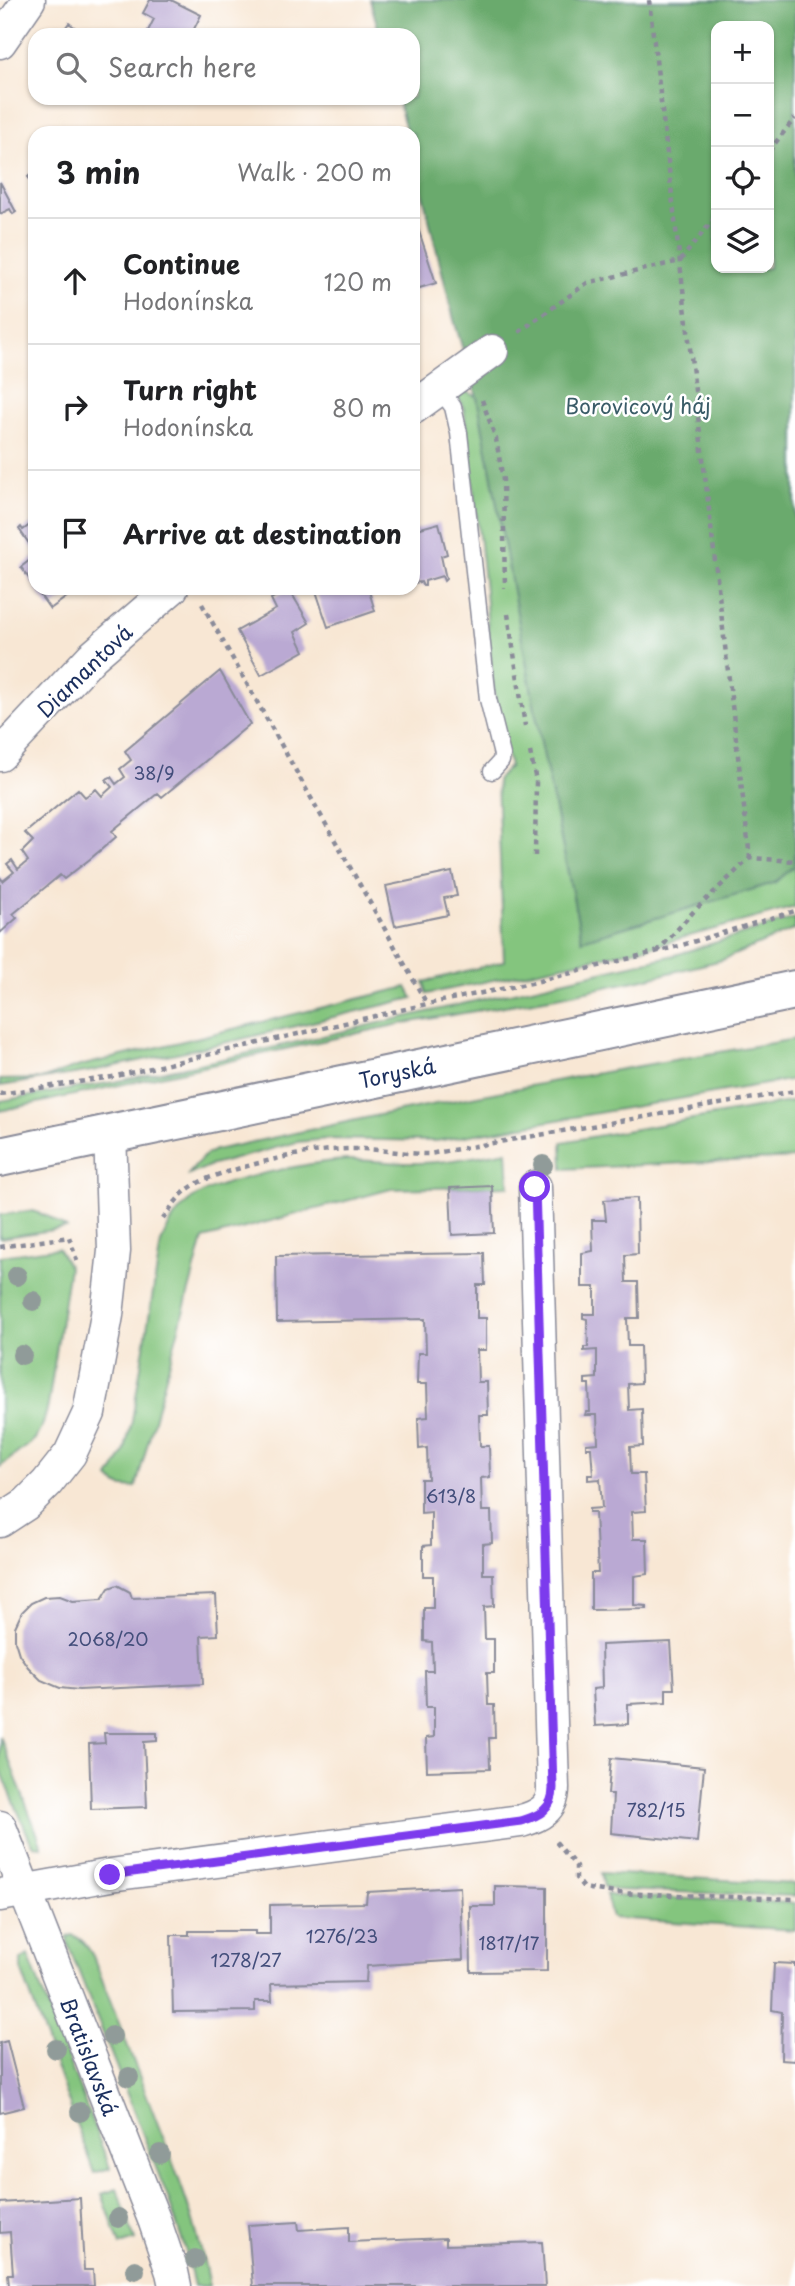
<!DOCTYPE html>
<html lang="en">
<head>
<meta charset="utf-8">
<style>
  body { margin:0; font-family:"Playpen Sans",sans-serif; background:#f6f6f6; color:#202124 }
  .controls { position:absolute; right:21px; top:21px; display:grid; overflow:hidden; border-radius:14px; box-shadow:0 2px 5px #0004 }
  .controls button { width:63px; height:63px; display:grid; place-items:center; padding:0; border:0; border-bottom:2px solid #e0e0e0; background:#fff; color:#202124; font:35px sans-serif }
  .stop { position:absolute; width:21px; height:21px; margin:-16px; border:5px solid #7c3aed; border-radius:50%; background:#fff }
  .stop.end { background:#7c3aed; border-color:#fff; box-shadow:0 2px 7px #0008 }
  .list { margin:0; padding:0; list-style:none }
  h2 { display:flex; justify-content:space-between; align-items:center; height:91px; margin:0; padding:0 28px; font-size:30px }
  h2 small { font-size:23px; font-weight:400; color:#757577 }
  .list li { display:grid; grid-template-columns:46px 1fr auto; gap:21px; align-items:center; box-sizing:border-box; height:126px; padding:0 28px; border-top:2px solid #e0e0e0 }
  .list b { display:block; font-size:26px; white-space:nowrap }
  .list p { margin:0; font-size:23px; white-space:nowrap; color:#757577 }
  .list em { font-size:23px; font-style:normal; color:#757577 }
  .icon { flex:none; width:38px; height:38px; fill:none; stroke:currentColor; stroke-width:2; stroke-linecap:round; stroke-linejoin:round }
  .map { position:relative; flex:none; width:795px; height:2286px; overflow:hidden }
  .search { position:absolute; background:#fff; box-shadow:0 2px 5px #0004; left:28px; top:28px; width:392px; height:77px; display:flex; align-items:center; gap:18px; box-sizing:border-box; padding:0 24px; border-radius:21px; color:#757577; font-size:26px }
  .panel { position:absolute; background:#fff; box-shadow:0 2px 5px #0004; left:28px; top:126px; width:392px; height:469px; border-radius:21px }
  .map>svg:first-child { display:block }
  .green { fill:#84c57e; stroke:#507a6e; stroke-width:2 }
  .forest { fill:#6baa6d; stroke:#436c66; stroke-width:2; fill-rule:evenodd }
  .building { fill:#baa9d3 }
  .lines { fill:none; stroke-linecap:round; stroke-linejoin:round }
  .service-casing { stroke:#8a8b99; stroke-width:19 }
  .minor-casing { stroke:#8a8b99; stroke-width:35 }
  .tertiary-casing { stroke:#8a8b99; stroke-width:42 }
  .path { stroke:#8a8b99; stroke-width:4.5; stroke-dasharray:5 5; stroke-linecap:butt }
  .service { stroke:#fff; stroke-width:16 }
  .minor { stroke:#fff; stroke-width:32 }
  .tertiary { stroke:#fff; stroke-width:38 }
  .tree { fill:#909b99 }
  .route { stroke:#7c3aed; stroke-width:9 }
  .labels { text-anchor:middle; dominant-baseline:central; stroke-width:5; stroke-linejoin:round; paint-order:stroke }
  .number-label { font-size:18px; fill:#434e7b }
  .park-label { font-size:21px; fill:#3a5c68; stroke:#fff }
  .street-label { font-size:21px; fill:#1b2f5e; stroke:#fff }
</style>
</head>
<body>
<div class="map">
<svg width="795" height="2286" viewBox="0 0 795 2286">
  <rect width="100%" height="100%" fill="#fff"/>
  <filter id="ink" filterUnits="userSpaceOnUse"><feTurbulence type="fractalNoise" baseFrequency=".0143" numOctaves="2"/><feDisplacementMap in="SourceGraphic" scale="14" xChannelSelector="R" yChannelSelector="G"/><feConvolveMatrix kernelMatrix="1 2 1 2 8 2 1 2 1" color-interpolation-filters="sRGB"/></filter>
  <filter id="wash" filterUnits="userSpaceOnUse"><feTurbulence type="fractalNoise" baseFrequency=".00686" numOctaves="4" result="noise"/><feDisplacementMap in="SourceGraphic" scale="28" xChannelSelector="R" yChannelSelector="G"/><feGaussianBlur stdDeviation="1.57" result="paint"/><feColorMatrix in="noise" values="0 0 0 0 0 0 0 0 0 0 0 0 0 0 0 0 0 1.4 0 .05"/><feComposite in="paint" operator="in"/></filter>
  <g filter="url(#wash)">
    <rect width="100%" height="100%" fill="#f8e7d4"/>
    <!-- green -->
    <path class="green" d="M454 389 464 390 477 397 542 747 582 940 773 883 792 868H795V907L653 946 427 994 424 982 504 961 497 780 510 766C492 710 490 650 485 591 479 530 471 470 464 409Z
      M795 918V929L722 960 644 979 562 996 400 1024 0 1111V1101L114 1082 227 1058 675 955Z
      M407 987 413 998 237 1040 92 1071 0 1086V1080L41 1079 80 1066Z
      M795 1039V1079L436 1141 327 1139 297 1142 209 1166 187 1176 203 1157 215 1150 384 1114 576 1077Z
      M795 1101V1158L563 1169 562 1142Z
      M507 1151 509 1186 391 1189 203 1239 136 1487C125 1489 116 1486 109 1478L124 1453 132 1421 161 1243C167 1228 174 1214 187 1203 209 1181 314 1161 347 1160 370 1159 393 1164 417 1163 447 1163 477 1156 507 1151Z
      M32 1211 47 1216 66 1228 0 1238V1215Z
      M58 1248 69 1267 48 1406 43 1424 35 1439 0 1467V1256Z
      M0 1736 42 1846 34 1845 29 1838 0 1768Z
      M601 1873 795 1884V1896L615 1890 604 1887Z
      M606 1894 614 1896 795 1903V1930L612 1918Z
      M72 1935C83 1939 87 1946 93 1956 114 2011 136 2067 157 2122 178 2175 199 2230 209 2286H194L186 2252 168 2198 69 1947 67 1938Z
      M28 1955 110 2168 94 2173 21 1969V1960Z
      M117 2189 135 2240 120 2245 102 2194Z"/>
    <!-- forest -->
    <path class="forest" d="M370 0H795V866L774 883 582 940 542 747 477 397 454 320 413 155V133H407L397 98H413V35H380ZM716 26H769V268H716Z"/>
    <g id="blocks">
      <!-- building -->
      <path class="building" d="M150 0H171L201 15 191 35H146L154 19 143 13Z
        M69 23 85 35H60Z
        M35 171V186L28 177Z
        M0 182 16 212 13 214 10 209 0 214Z
        M413 213 436 283 413 290Z
        M35 521V552L19 529 21 527 23 530Z
        M439 523 447 554 441 556 446 579 444 581 442 576 425 581V586H423L421 582 413 583V530Z
        M35 556V587L21 567Z
        M35 588H62L68 596 50 609Z
        M315 588H368L375 611 328 627Z
        M289 589 309 623 295 632 304 651 261 675 237 631 276 609 271 599Z
        M220 671 250 724 162 797 158 793 112 831 116 837 90 859 64 879 60 875 13 914 17 918 0 933V877L3 881 14 872 7 864 12 860 18 869 28 861 22 852 33 841 25 833 78 789 85 797 96 789 102 796 112 787 106 780 108 778 111 777 116 784 125 777 120 769 131 760 125 751Z
        M452 872 457 896 444 898 448 915 395 926 386 886Z
        M492 1186 494 1233 452 1235 450 1188Z
        M637 1198 638 1254 625 1255 626 1282H638L639 1318H627L628 1346H640L641 1383 628 1384 629 1410 642 1409 643 1446 630 1447 631 1474H644L646 1511 632 1512 633 1539H647L648 1574 634 1576V1605L647 1606V1609L591 1610V1573H598L595 1512H589V1509L602 1508 600 1479 588 1480V1475H593L591 1448H586V1444L598 1443 597 1415H585L586 1412H590L589 1384H585V1379L597 1378V1350L584 1351V1347H588L587 1319 583 1318V1314H595V1287H582V1253L593 1251 592 1220H606L604 1200Z
        M484 1253 485 1285H477V1318H486V1350H477L478 1382H487L488 1415H479L480 1446H489L490 1477 481 1478 482 1511H491L492 1543 483 1544V1574H493L494 1606 484 1607 485 1639H494V1673H487L488 1705H494L495 1738H489L490 1769 427 1771 426 1738 434 1737V1707H426L425 1671H433L432 1642 424 1641V1608H433V1576H423V1546L431 1545V1512L421 1513V1479H428L427 1448 419 1449 418 1418 428 1417 427 1384H417L418 1353H426L425 1319 277 1322 276 1256Z
        M117 1585 130 1592 132 1598 216 1595 218 1635 201 1636 203 1684 79 1690 60 1688 41 1680 28 1667 19 1654 15 1641V1627L22 1612 31 1603 44 1597 60 1596 73 1601 102 1599 109 1588Z
        M671 1642 674 1689H666V1702L628 1704V1724L595 1726 593 1689 602 1688 601 1645Z
        M104 1733H157V1741L144 1742 147 1807 91 1809 89 1744 105 1743Z
        M611 1758 704 1767 697 1842 611 1833 613 1794H608Z
        M495 1886 547 1887V1971L471 1972 470 1906H495Z
        M460 1887 463 1960 367 1966 366 1982 271 1984 272 2001H255V2011L173 2012 171 1935H189V1931H255V1934H270V1905L366 1903 367 1892Z
        M774 1963 795 1964V2061L781 2060 782 2012 772 2010Z
        M7 2041 24 2107 0 2113V2043Z
        M80 2198 84 2270H93L94 2286H9L8 2274H13L10 2232 0 2233V2203Z
        M298 2222 299 2230 349 2227V2242L446 2238V2245L542 2242 545 2286H253L248 2225Z"/>
    </g>
  </g>
  <g filter="url(#ink)">
    <use href="#blocks" fill-opacity="0" stroke="#8a8b99" stroke-width="2"/>
    <g class="lines">
      <!-- service casing -->
      <g class="service-casing">
        <path id="service" d="M440 389 453 407 459 433 488 699 502 755 501 761 492 771"/>
      </g>
      <!-- minor casing -->
      <g class="minor-casing">
        <path id="minor" d="M0 42 29 0
          M413 408 492 351
          M0 755 92 657 172 588
          M0 1521 26 1504 47 1483 70 1454 89 1413 107 1315 114 1251 110 1132
          M0 1827 155 2222 172 2272 175 2286
          M0 1895 110 1875 521 1821C539 1816 553 1809 553 1788L535 1187"/>
      </g>
      <!-- tertiary casing -->
      <g class="tertiary-casing">
        <path id="tertiary" d="M0 1157 795 990"/>
      </g>
      <!-- path -->
      <path class="path" d="M649 0 750 858
        M769 151 795 118
        M519 332 587 283 680 261 716 216
        M482 400 496 439 503 480 505 588
        M202 604 427 1004
        M508 614 525 726
        M530 752 536 781 535 856
        M657 952 694 911 750 858 795 861
        M0 1094 112 1077 427 1004 531 983 679 946 795 911
        M163 1219C170 1209 177 1198 187 1190 201 1179 220 1174 237 1169 279 1157 320 1148 364 1149 386 1150 407 1154 429 1154L795 1091
        M0 1247 69 1237 77 1261
        M556 1842 576 1866V1878L584 1888 615 1893 795 1899"/>
      <!-- service -->
      <use href="#service" class="service"/>
      <!-- minor -->
      <use href="#minor" class="minor"/>
      <!-- tertiary -->
      <use href="#tertiary" class="tertiary"/>
    </g>
    <!-- trees -->
    <g class="tree">
      <circle cx="543" cy="1165" r="10"/>
      <circle cx="17" cy="1276" r="10"/>
      <circle cx="33" cy="1301" r="10"/>
      <circle cx="22" cy="1355" r="10"/>
      <circle cx="112" cy="2036" r="10"/>
      <circle cx="56" cy="2049" r="10"/>
      <circle cx="129" cy="2077" r="10"/>
      <circle cx="80" cy="2112" r="10"/>
      <circle cx="160" cy="2154" r="10"/>
      <circle cx="118" cy="2218" r="10"/>
      <circle cx="195" cy="2259" r="10"/>
      <circle cx="135" cy="2270" r="10"/>
    </g>
  </g>
  <g class="lines" filter="url(#ink)">
    <!-- route -->
    <path class="route" d="M110 1875 521 1821C539 1816 553 1809 553 1788L535 1187"/>
  </g>
  <g class="labels">
    <!-- number labels -->
    <g class="number-label">
      <text x="154" y="772">38/9</text>
      <text x="451" y="1495">613/8</text>
      <text x="108" y="1638">2068/20</text>
      <text x="656" y="1809">782/15</text>
      <text x="342" y="1935">1276/23</text>
      <text x="509" y="1942">1817/17</text>
      <text x="246" y="1959">1278/27</text>
    </g>
    <!-- park labels -->
    <g class="park-label">
      <text x="638" y="405">Borovicový háj</text>
    </g>
    <!-- street labels -->
    <g class="street-label">
      <text transform="translate(84 670) rotate(-44)">Diamantová</text>
      <text transform="translate(397 1072) rotate(-12)">Toryská</text>
      <text transform="translate(90 2056) rotate(69)">Bratislavská</text>
    </g>
  </g>
</svg>
<div class="controls">
<button>+</button>
<button>−</button>
<button><svg class="icon" aria-label="locate" viewBox="0 0 24 24"><circle cx="12" cy="12" r="6"/><path d="M12 2v4M12 18v4M2 12h4M18 12h4"/></svg></button>
<button><svg class="icon" aria-label="layers" viewBox="0 0 24 24"><path d="M12 4l9 5-9 5-9-5zM3 14l9 5 9-5"/></svg></button>
</div>
<div class="stop" style="left:535px;top:1187px"></div>
<div class="stop end" style="left:110px;top:1875px"></div>
<div class="search"><svg class="icon" aria-label="search" viewBox="0 0 24 24"><circle cx="10" cy="10" r="6"/><path d="M15 15l6 6"/></svg>Search here</div>
<section class="panel">
<h2>3 min<small>Walk · 200 m</small></h2>
<ul class="list">
<li><svg class="icon" aria-label="ahead" viewBox="0 0 24 24"><path d="M12 20V5M6 11l6-6 6 6"/></svg><div><b>Continue</b><p>Hodonínska</p></div><em>120 m</em></li>
<li><svg class="icon" aria-label="right" viewBox="0 0 24 24"><path d="M7 20v-9h11M14 6l5 5-5 5"/></svg><div><b>Turn right</b><p>Hodonínska</p></div><em>80 m</em></li>
<li><svg class="icon" aria-label="arrive" viewBox="0 0 24 24"><path d="M6 21V4h12l-3 4 3 4H6"/></svg><div><b>Arrive at destination</b></div></li>
</ul>
</section>
</div>
</body>
</html>
